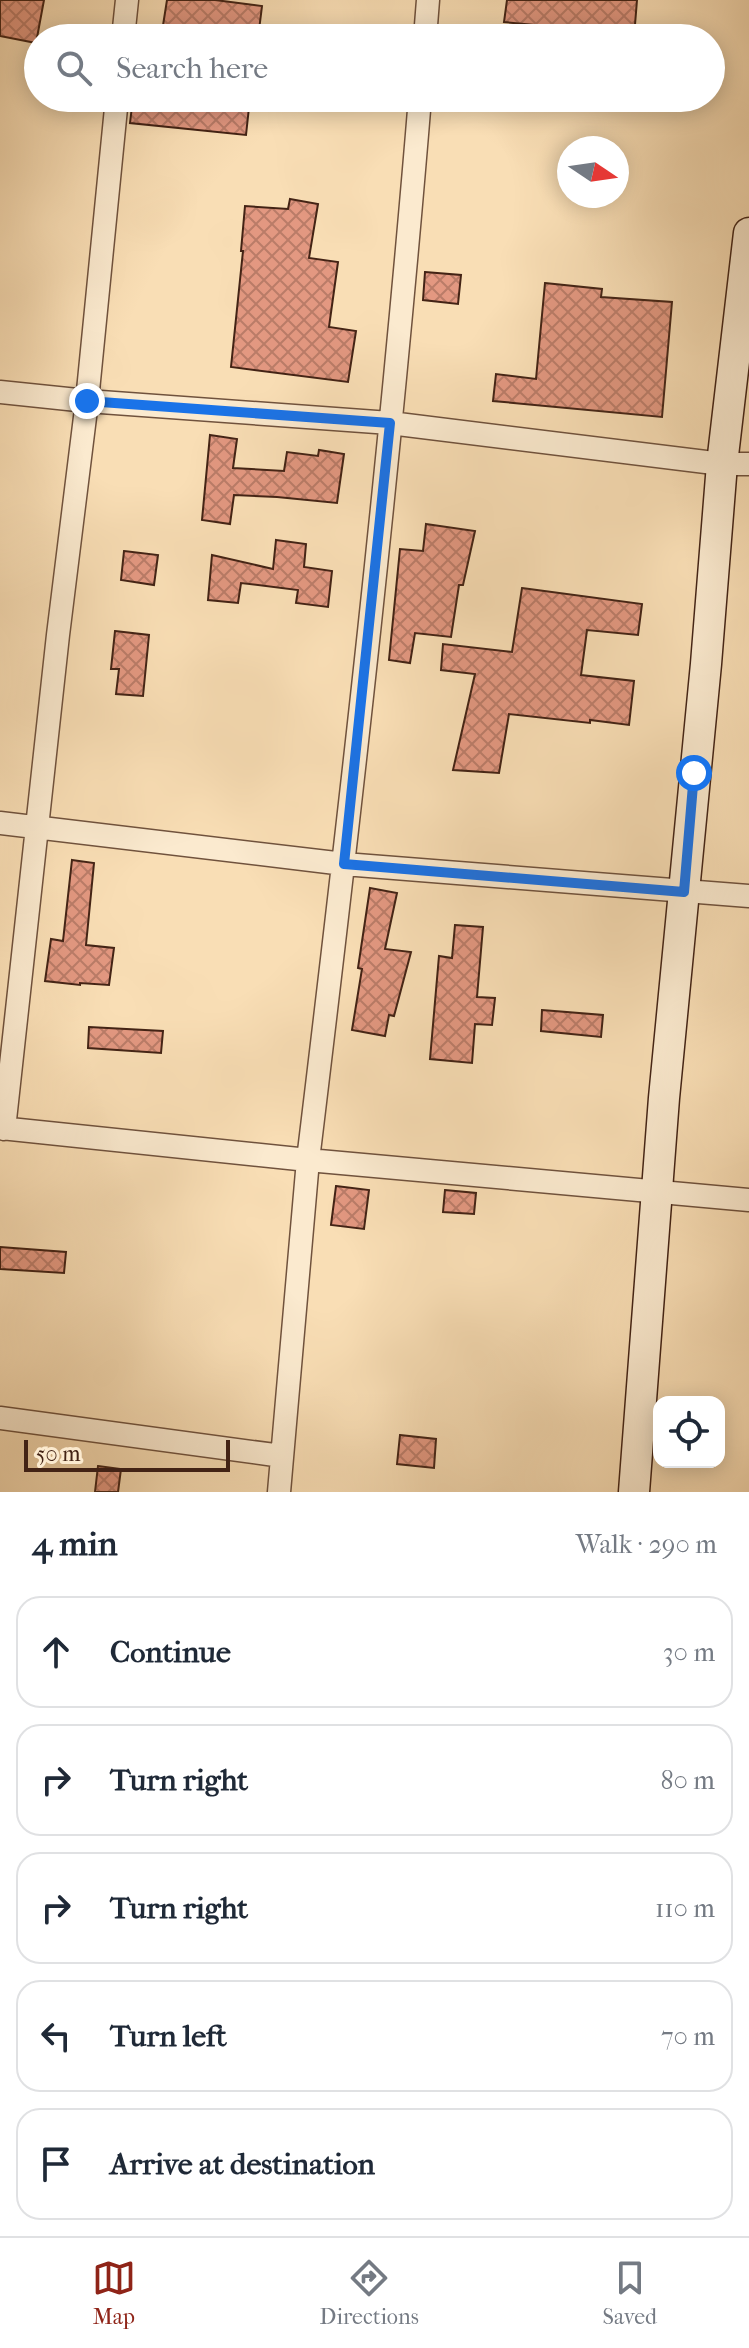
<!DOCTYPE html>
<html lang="en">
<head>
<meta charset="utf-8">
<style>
  body { margin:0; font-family:"IM FELL French Canon",serif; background:#f6f6f7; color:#1f2937 }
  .controls { position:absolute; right:24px; bottom:24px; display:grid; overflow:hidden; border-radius:16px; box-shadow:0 4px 20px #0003 }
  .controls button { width:72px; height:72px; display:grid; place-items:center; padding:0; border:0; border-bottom:2px solid #e0e1e3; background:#fff; color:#1f2937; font:40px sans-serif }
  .compass { position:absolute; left:557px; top:136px; width:72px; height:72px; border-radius:50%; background:#fff; box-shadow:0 4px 20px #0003; rotate:103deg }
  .scale { position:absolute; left:24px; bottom:20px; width:206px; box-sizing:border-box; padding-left:8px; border:4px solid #432315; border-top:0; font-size:22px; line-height:28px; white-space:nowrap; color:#432315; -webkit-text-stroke:6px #fbeacf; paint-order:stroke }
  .stop { position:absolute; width:24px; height:24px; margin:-18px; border:6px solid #1a73e8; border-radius:50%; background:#fff }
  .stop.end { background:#1a73e8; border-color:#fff; box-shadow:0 2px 8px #0008 }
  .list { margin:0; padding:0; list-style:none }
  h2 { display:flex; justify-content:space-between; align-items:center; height:104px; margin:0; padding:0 32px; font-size:34px }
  h2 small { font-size:26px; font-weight:400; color:#747a83 }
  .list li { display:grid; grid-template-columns:52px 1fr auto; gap:24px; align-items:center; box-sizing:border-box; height:112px; margin:0 16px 16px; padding:0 16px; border:2px solid #e0e1e3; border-radius:24px }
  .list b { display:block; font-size:30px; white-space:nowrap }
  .list em { font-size:26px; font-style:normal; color:#747a83 }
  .icon { flex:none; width:44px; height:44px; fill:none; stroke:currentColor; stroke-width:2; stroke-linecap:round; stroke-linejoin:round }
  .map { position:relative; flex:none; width:749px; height:1492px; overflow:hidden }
  .search { position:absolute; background:#fff; box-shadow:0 4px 20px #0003; left:24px; right:24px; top:24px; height:88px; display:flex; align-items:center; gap:20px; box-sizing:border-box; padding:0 28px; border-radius:44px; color:#747a83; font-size:30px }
  .sheet { height:744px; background:#fff }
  nav { display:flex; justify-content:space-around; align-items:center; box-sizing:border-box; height:112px; border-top:2px solid #e0e1e3; background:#fff; font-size:22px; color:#747a83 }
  nav a { display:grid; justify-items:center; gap:4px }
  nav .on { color:#8f2418 }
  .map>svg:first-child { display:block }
  .building { fill:url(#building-cross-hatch); stroke:#432315; stroke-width:2 }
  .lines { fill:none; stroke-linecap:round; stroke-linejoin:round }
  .street-casing { stroke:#70523d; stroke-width:25 }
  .secondary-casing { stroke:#432315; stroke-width:33 }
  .street { stroke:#fbeacf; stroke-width:22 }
  .secondary { stroke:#fbeacf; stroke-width:30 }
  .route { stroke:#1a73e8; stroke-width:10 }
</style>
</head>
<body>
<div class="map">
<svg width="749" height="1492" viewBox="0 0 749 1492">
  <defs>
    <pattern id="building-cross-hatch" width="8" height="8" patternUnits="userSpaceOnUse" patternTransform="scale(2)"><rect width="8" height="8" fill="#e39881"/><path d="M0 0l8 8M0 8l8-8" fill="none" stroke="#ba7c68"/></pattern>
  </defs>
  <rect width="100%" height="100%" fill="#f9deb5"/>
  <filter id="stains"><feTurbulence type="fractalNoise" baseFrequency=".0025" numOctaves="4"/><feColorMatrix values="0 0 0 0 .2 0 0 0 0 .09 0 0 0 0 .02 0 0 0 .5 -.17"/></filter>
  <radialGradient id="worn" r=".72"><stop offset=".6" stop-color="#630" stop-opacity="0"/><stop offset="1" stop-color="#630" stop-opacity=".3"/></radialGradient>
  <!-- building -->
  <path class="building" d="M0 0H44L36 43 0 36Z
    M167 0H215L262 6 258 38H161Z
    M507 0H637L634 37 574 31 573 38H532L534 25 504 22Z
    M133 98H250L246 135 130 123Z
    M290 199 318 204 309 258 338 262 329 327 356 331 348 382 231 367 243 251H241L245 206 288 209Z
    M425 272 461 275 458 304 423 300Z
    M545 283 602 289 601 297 672 302 662 417 493 401 496 374 536 379Z
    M210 435 237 439 233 468 284 471 287 452 318 456 319 450 344 454 337 503 277 497 234 495 230 524 202 520Z
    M426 524 475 531 463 585H459L451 637 415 633 410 663 389 660 400 549 423 551Z
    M276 540 306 544 304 567 332 571 328 607 296 603 298 590 241 583 238 603 208 600 212 555 273 569Z
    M124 551 158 555 154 585 121 580Z
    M522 588 642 604 638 635 587 630 581 675 634 681 629 725 590 720V723L509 714 499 773 453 770 475 674 441 670 443 644 512 652Z
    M115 631 149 635 143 696 116 694 119 669H111Z
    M72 860 94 863 86 945 114 948 109 985 80 983V985L45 981 51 939 63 941Z
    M370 888 397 893 385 949 411 952 394 1016 389 1015 385 1036 352 1030 362 969 358 968Z
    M455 925 483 927 477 997 495 998 492 1025 475 1024 472 1063 430 1059 439 956 452 958Z
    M542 1010 603 1015 601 1037 541 1031Z
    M89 1027 163 1031 161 1053 88 1048Z
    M336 1186 369 1190 364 1229 331 1225Z
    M445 1190 476 1193 474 1214 443 1212Z
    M0 1247 66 1252 64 1273 0 1269Z
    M400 1435 436 1439 434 1468 397 1464Z
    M98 1466 121 1469 118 1492H95Z"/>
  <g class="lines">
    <!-- street casing -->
    <g class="street-casing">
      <path id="street" d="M123 38 127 0
        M425 38 428 0
        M420 98C391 453 351 806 308 1160L749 1200
        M0 392 87 401 390 423 722 464H749
        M0 823 344 864 749 896
        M0 1128 308 1160 279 1492
        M4 1129 58 635 87 401 117 98
        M0 1418 282 1456"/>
    </g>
    <!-- secondary casing -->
    <g class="secondary-casing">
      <path id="secondary" d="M634 1492 664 1098 706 664 722 464 749 233"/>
    </g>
    <!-- street -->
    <use href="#street" class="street"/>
    <!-- secondary -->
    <use href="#secondary" class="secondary"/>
  </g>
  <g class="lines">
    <!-- route -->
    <path class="route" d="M87 401 390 423 344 864 684 892 694 773"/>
  </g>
  <rect width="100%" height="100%" filter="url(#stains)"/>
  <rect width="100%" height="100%" fill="url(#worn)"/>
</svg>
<div class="controls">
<button><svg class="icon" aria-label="locate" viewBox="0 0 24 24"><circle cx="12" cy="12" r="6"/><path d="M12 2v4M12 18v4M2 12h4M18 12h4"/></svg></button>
</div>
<svg class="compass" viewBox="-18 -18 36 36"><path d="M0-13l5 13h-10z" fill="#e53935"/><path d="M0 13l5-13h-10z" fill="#747a83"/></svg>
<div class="scale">50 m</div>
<div class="stop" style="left:694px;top:773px"></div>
<div class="stop end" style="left:87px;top:401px"></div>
<div class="search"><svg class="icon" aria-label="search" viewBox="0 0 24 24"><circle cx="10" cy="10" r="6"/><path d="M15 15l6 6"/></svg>Search here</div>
</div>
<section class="sheet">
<h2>4 min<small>Walk · 290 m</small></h2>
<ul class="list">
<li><svg class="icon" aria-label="ahead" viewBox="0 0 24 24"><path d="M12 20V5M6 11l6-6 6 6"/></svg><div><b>Continue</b></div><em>30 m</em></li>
<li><svg class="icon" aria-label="right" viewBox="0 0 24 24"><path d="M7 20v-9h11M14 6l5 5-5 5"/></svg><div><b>Turn right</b></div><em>80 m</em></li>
<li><svg class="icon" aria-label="right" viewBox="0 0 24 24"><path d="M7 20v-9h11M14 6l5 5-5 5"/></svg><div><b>Turn right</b></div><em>110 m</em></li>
<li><svg class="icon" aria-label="left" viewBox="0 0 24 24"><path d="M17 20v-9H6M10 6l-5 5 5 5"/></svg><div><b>Turn left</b></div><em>70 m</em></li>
<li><svg class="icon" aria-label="arrive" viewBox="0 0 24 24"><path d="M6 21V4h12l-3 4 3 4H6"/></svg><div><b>Arrive at destination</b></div></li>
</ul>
</section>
<nav>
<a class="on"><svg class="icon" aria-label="map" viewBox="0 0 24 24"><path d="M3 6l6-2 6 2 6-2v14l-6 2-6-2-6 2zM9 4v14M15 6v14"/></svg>Map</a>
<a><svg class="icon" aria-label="directions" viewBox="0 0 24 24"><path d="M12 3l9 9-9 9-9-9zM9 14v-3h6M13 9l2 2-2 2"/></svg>Directions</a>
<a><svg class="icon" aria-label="saved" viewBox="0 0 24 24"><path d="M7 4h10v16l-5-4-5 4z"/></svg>Saved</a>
</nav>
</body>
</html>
